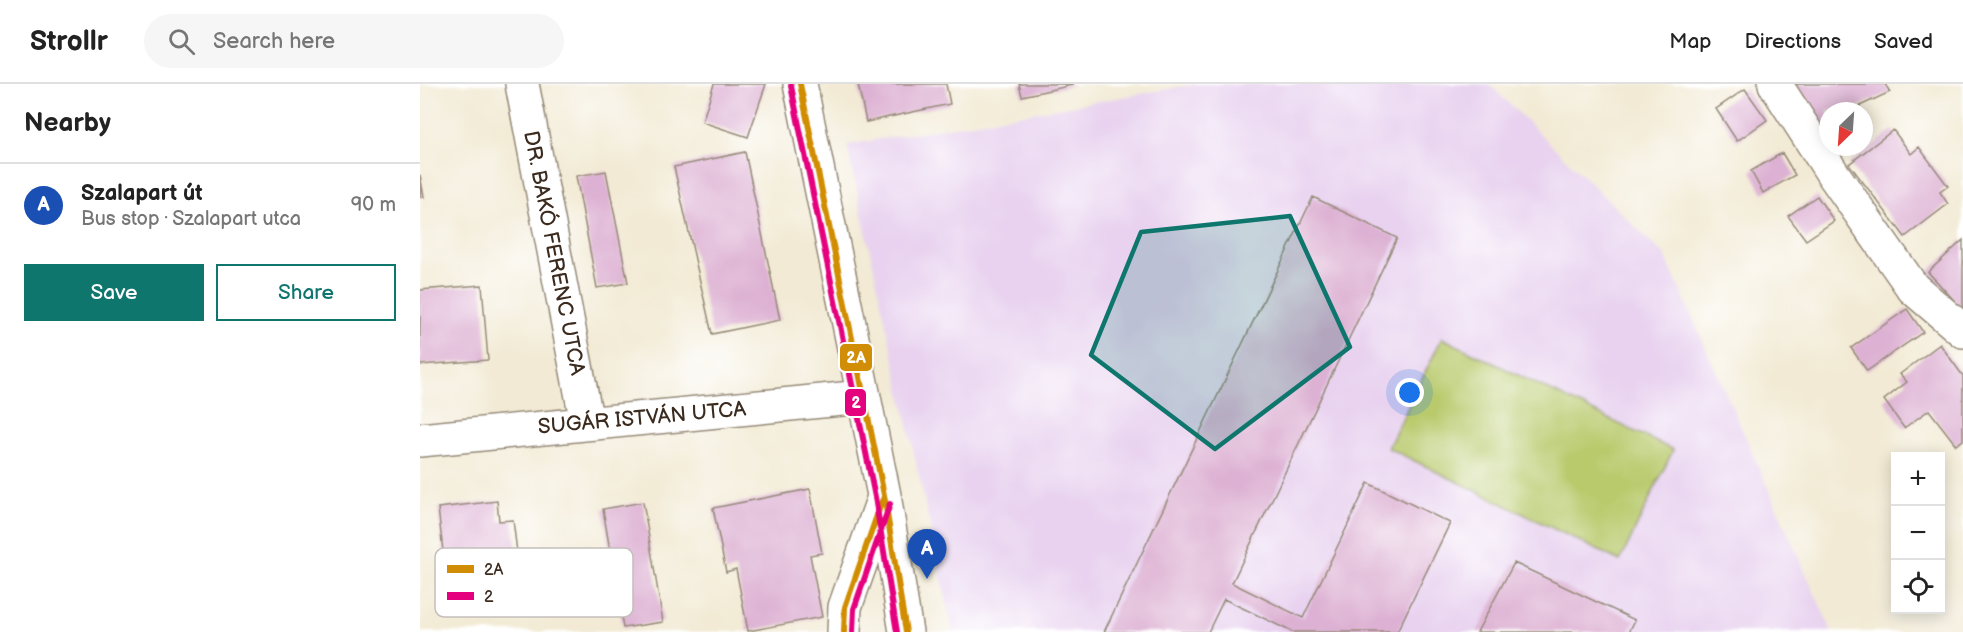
<!DOCTYPE html>
<html lang="en">
<head>
<meta charset="utf-8">
<style>
  body { margin:0; font-family:"Balsamiq Sans",sans-serif; background:#f6f6f6; color:#222 }
  .controls { position:absolute; right:18px; bottom:18px; display:grid; overflow:hidden; border-radius:0px; box-shadow:0 3px 15px #0003 }
  .controls button { width:54px; height:54px; display:grid; place-items:center; padding:0; border:0; border-bottom:2px solid #e0e0e0; background:#fff; color:#222; font:30px sans-serif }
  .compass { position:absolute; left:1399px; top:18px; width:54px; height:54px; border-radius:50%; background:#fff; box-shadow:0 3px 15px #0003; rotate:205deg }
  .you { position:absolute; left:990px; top:309px; width:21px; height:21px; margin:-15px; border:4px solid #fff; border-radius:50%; background:#1a73e8; box-shadow:0 0 0 9px #1a73e833 }
  .badge { display:grid; place-items:center; width:39px; height:39px; border-radius:50%; background:#0f766e; color:#fff; font-size:20px; font-weight:700 }
  .pin { position:absolute; translate:-50% -50px; filter:drop-shadow(0 2px 3px #0008) }
  .pin::after { content:''; position:absolute; top:32px; width:21px; height:18px; background:inherit; clip-path:polygon(0 0,100% 0,50% 100%) }
  .list { margin:0; padding:0; list-style:none }
  h2 { display:flex; justify-content:space-between; align-items:center; height:78px; margin:0; padding:0 24px; font-size:26px }
  h2 small { font-size:20px; font-weight:400; color:#767676 }
  .list li { display:grid; grid-template-columns:39px 1fr auto; gap:18px; align-items:center; box-sizing:border-box; height:84px; padding:0 24px; border-top:2px solid #e0e0e0 }
  .list b { display:block; font-size:22px; white-space:nowrap }
  .list p { margin:0; font-size:20px; white-space:nowrap; color:#767676 }
  .list em { font-size:20px; font-style:normal; color:#767676 }
  .actions { display:flex; gap:12px; padding:18px 24px }
  .actions a { flex:1; padding:14px 0; border:2px solid #0f766e; border-radius:0px; text-align:center; font-size:21px; color:#0f766e }
  .actions .main { background:#0f766e; color:#fff }
  .icon { flex:none; width:33px; height:33px; fill:none; stroke:currentColor; stroke-width:2; stroke-linecap:round; stroke-linejoin:round }
  .map { position:relative; flex:none; width:1543px; height:548px; overflow:hidden }
  header { display:flex; align-items:center; gap:36px; box-sizing:border-box; height:84px; padding:0 30px; background:#fff; border-bottom:2px solid #e0e0e0 }
  header strong { font-size:28px }
  nav { display:flex; gap:33px; margin-inline-start:auto; font-size:21px }
  .search { width:420px; height:54px; background:#f6f6f6; display:flex; align-items:center; gap:15px; box-sizing:border-box; padding:0 21px; border-radius:33px; color:#767676; font-size:22px }
  main { display:flex }
  aside { flex:1; background:#fff }
  .map>svg:first-child { display:block }
  .built { fill:#e8d2ef }
  .green { fill:#b9ca6d; stroke:#7a7a46; stroke-width:1.5 }
  .building { fill:#ddb1d3 }
  .lines { fill:none; stroke-linecap:round; stroke-linejoin:round }
  .minor-casing { stroke:#968a79; stroke-width:36 }
  .minor { stroke:#fff; stroke-width:33 }
  .bus-1-casing { stroke:#fff; stroke-width:10 }
  .bus-2-casing { stroke:#fff; stroke-width:10 }
  .bus-1 { stroke:#d18d06; stroke-width:6 }
  .bus-2 { stroke:#e5007d; stroke-width:6 }
  .marked { fill:#0f766e; fill-opacity:0.2; stroke:#0f766e; stroke-width:4.5; stroke-linejoin:round }
  .labels { text-anchor:middle; dominant-baseline:central; stroke-width:6; stroke-linejoin:round; paint-order:stroke }
  .street-label { font-size:21px; fill:#3b2a1e; stroke:#fff }
  .key { fill:#fff; stroke:#c4bfbc; stroke-width:1.5 }
  .key-label { font-size:16px; fill:#3b2a1e }
  .line-badge { stroke:#fff; stroke-width:2 }
  .badge-label { font-size:16px; text-anchor:middle; font-weight:bold; fill:#fff }
</style>
</head>
<body>
<header>
<strong>Strollr</strong>
<div class="search"><svg class="icon" aria-label="search" viewBox="0 0 24 24"><circle cx="10" cy="10" r="6"/><path d="M15 15l6 6"/></svg>Search here</div>
<nav><a>Map</a><a>Directions</a><a>Saved</a></nav>
</header>
<main>
<aside>
<h2>Nearby<small></small></h2>
<ul class="list">
<li><span class="badge" style="background:#1a4fb4">A</span><div><b>Szalapart út</b><p>Bus stop · Szalapart utca</p></div><em>90 m</em></li>
</ul>
<div class="actions"><a class="main">Save</a><a>Share</a></div>
</aside>
<div class="map">
<svg width="1543" height="548" viewBox="0 0 1543 548">
  <rect width="100%" height="100%" fill="#fff"/>
  <filter id="ink" filterUnits="userSpaceOnUse"><feTurbulence type="fractalNoise" baseFrequency=".0167" numOctaves="2"/><feDisplacementMap in="SourceGraphic" scale="12" xChannelSelector="R" yChannelSelector="G"/><feConvolveMatrix kernelMatrix="1 2 1 2 8 2 1 2 1" color-interpolation-filters="sRGB"/></filter>
  <filter id="wash" filterUnits="userSpaceOnUse"><feTurbulence type="fractalNoise" baseFrequency=".008" numOctaves="4" result="noise"/><feDisplacementMap in="SourceGraphic" scale="24" xChannelSelector="R" yChannelSelector="G"/><feGaussianBlur stdDeviation="1.35" result="paint"/><feColorMatrix in="noise" values="0 0 0 0 0 0 0 0 0 0 0 0 0 0 0 0 0 1.4 0 .05"/><feComposite in="paint" operator="in"/></filter>
  <g filter="url(#wash)">
    <rect width="100%" height="100%" fill="#f2ead4"/>
    <!-- built -->
    <path class="built" d="M777 0H1069L1245 172 1412 548H533L427 61Z"/>
    <!-- green -->
    <path class="green" d="M1022 254 1253 366 1200 477 968 364Z"/>
    <g id="blocks">
      <!-- building -->
      <path class="building" d="M294 0H346L328 53 282 38Z
        M438 0H526L530 20 446 38Z
        M599 0H653V1L602 12Z
        M1370 0H1465L1470 8 1429 27H1408V37L1399 41Z
        M1325 5 1347 36 1317 57 1296 25Z
        M1473 46 1491 70 1499 63 1528 102 1520 108 1528 120 1485 153 1429 80Z
        M325 68 360 236 292 250 254 83Z
        M1362 69 1375 91 1343 109 1331 87Z
        M186 87 208 199 177 204 156 92Z
        M0 91 4 113H0Z
        M1397 112 1414 137 1386 156 1368 132Z
        M893 113 977 154 812 499 883 534 948 399 1030 439 977 548H872L804 515 788 548H684Z
        M1543 156V226L1508 188Z
        M62 201 68 276 0 281V206Z
        M1487 225 1503 248 1447 287 1431 264Z
        M1520 260 1543 292V356L1536 361 1509 326 1484 344 1464 316 1487 298 1480 290Z
        M390 405 402 469 390 471 402 533 328 547 316 485 306 488 293 424Z
        M77 417 79 437 93 436 98 476 84 478 86 495 27 502 18 424Z
        M223 418 243 538 203 544 183 425Z
        M1094 479 1215 536 1209 548H1057Z"/>
    </g>
  </g>
  <g filter="url(#ink)">
    <use href="#blocks" fill-opacity="0" stroke="#968a79" stroke-width="1.5"/>
    <g class="lines">
      <!-- minor casing -->
      <g class="minor-casing">
        <path id="minor" d="M102 0 167 339
          M380 0 464 411 486 548
          M1355 0 1413 90 1493 204 1543 247
          M0 356 443 313
          M424 548 425 523 464 413"/>
      </g>
      <!-- minor -->
      <use href="#minor" class="minor"/>
      <!-- bus-1 casing -->
      <g class="bus-1-casing">
        <path id="bus-1" d="M380 0 464 411 486 548
          M424 548 425 523 462 417"/>
      </g>
      <!-- bus-2 casing -->
      <g class="bus-2-casing">
        <path id="bus-2" d="M371 2 455 413 477 548
          M433 548 434 525 470 420"/>
      </g>
      <!-- bus-1 -->
      <use href="#bus-1" class="bus-1"/>
      <!-- bus-2 -->
      <use href="#bus-2" class="bus-2"/>
    </g>
  </g>
  <!-- marked area -->
  <path class="marked" d="M870 132 930 263 795 365 671 271 721 148Z"/>
  <g class="labels">
    <!-- street labels -->
    <g class="street-label">
      <text transform="translate(134 169) rotate(79)">DR. BAKÓ FERENC UTCA</text>
      <text transform="translate(222 334) rotate(-5)">SUGÁR ISTVÁN UTCA</text>
    </g>
  </g>
  <!-- legend -->
  <rect x="15" y="464" width="198" height="69" rx="9" class="key"/>
  <rect x="27" y="481" width="27" height="8" fill="#d18d06"/>
  <rect x="27" y="508" width="27" height="8" fill="#e5007d"/>
  <g class="key-label">
    <text x="64" y="491">2A</text>
    <text x="64" y="518">2</text>
  </g>
  <g class="line-badge">
    <rect x="419" y="259" width="34" height="29" rx="6" fill="#d18d06"/>
    <rect x="424" y="304" width="23" height="29" rx="6" fill="#e5007d"/>
  </g>
  <g class="badge-label">
    <text x="436" y="279">2A</text>
    <text x="436" y="324">2</text>
  </g>
</svg>
<div class="controls">
<button>+</button>
<button>−</button>
<button><svg class="icon" aria-label="locate" viewBox="0 0 24 24"><circle cx="12" cy="12" r="6"/><path d="M12 2v4M12 18v4M2 12h4M18 12h4"/></svg></button>
</div>
<svg class="compass" viewBox="-18 -18 36 36"><path d="M0-13l5 13h-10z" fill="#e53935"/><path d="M0 13l5-13h-10z" fill="#767676"/></svg>
<div class="you"></div>
<div class="pin badge" style="left:507px;top:495px;background:#1a4fb4">A</div>
</div>
</main>
</body>
</html>
